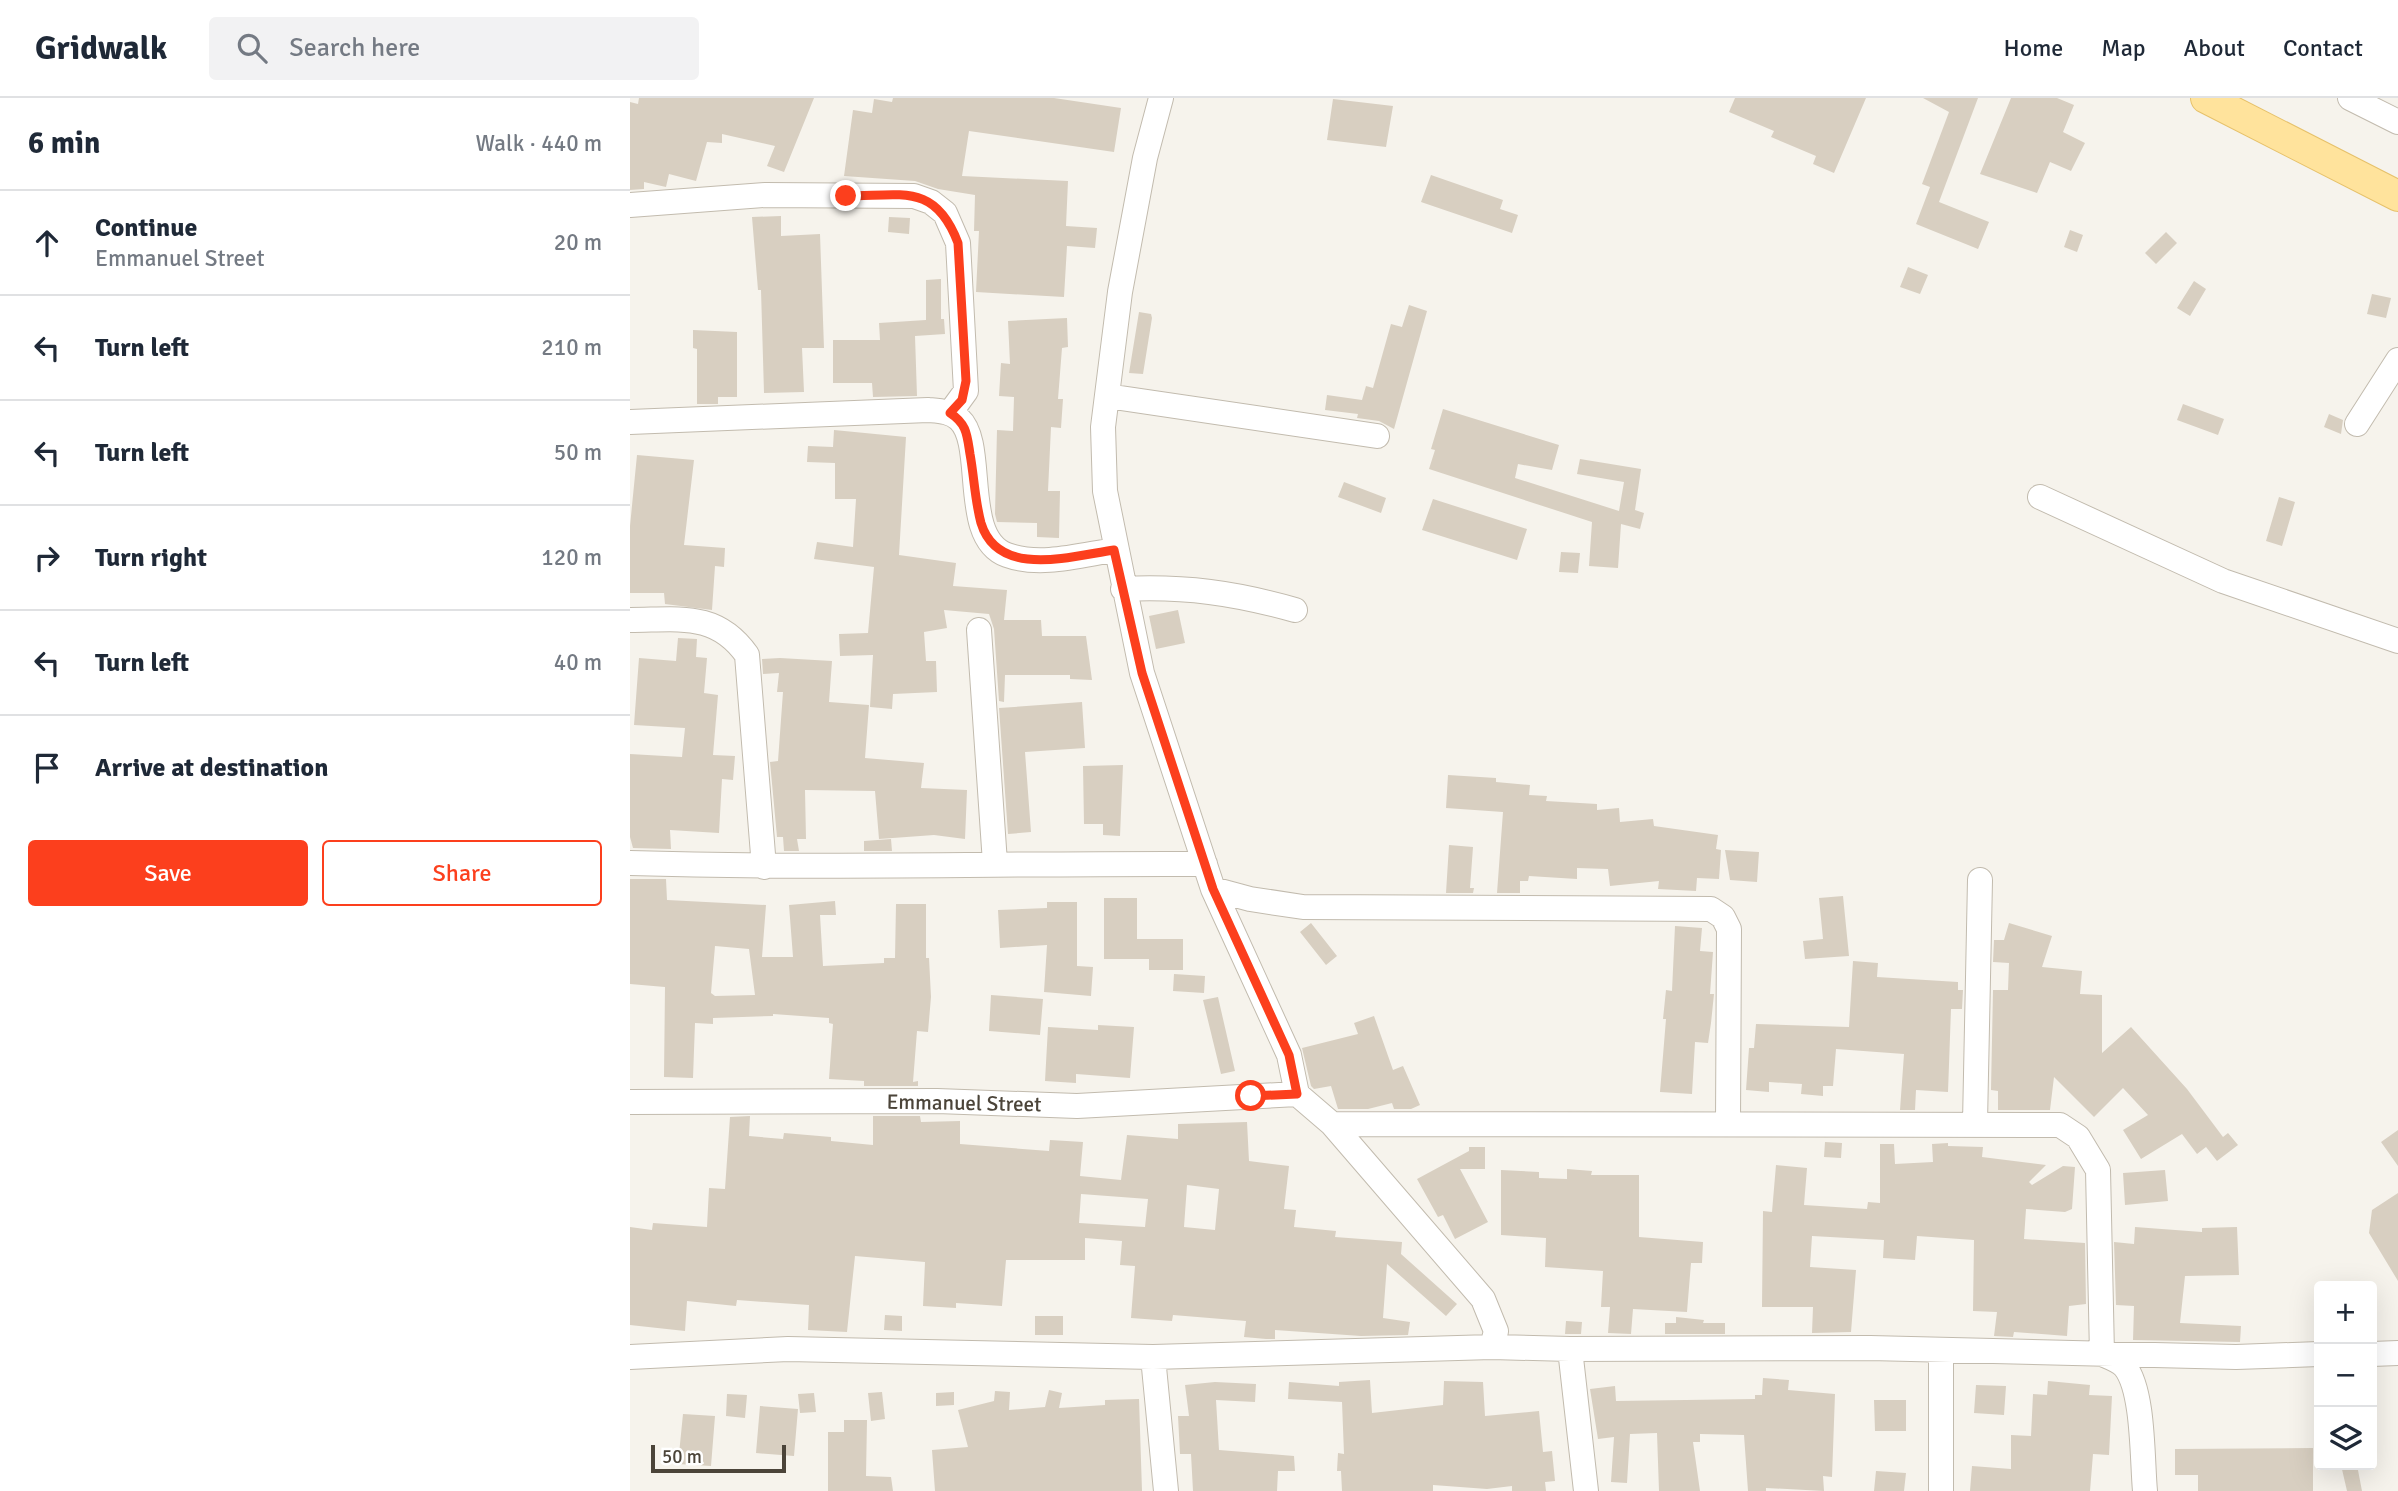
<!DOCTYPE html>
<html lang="en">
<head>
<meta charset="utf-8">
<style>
  body { margin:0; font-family:Signika,sans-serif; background:#f2f2f3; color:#1f2937 }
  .controls { position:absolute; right:21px; bottom:21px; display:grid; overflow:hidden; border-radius:7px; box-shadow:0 7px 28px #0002 }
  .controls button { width:63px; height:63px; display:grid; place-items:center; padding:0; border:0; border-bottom:2px solid #e0e1e3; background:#fff; color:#1f2937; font:35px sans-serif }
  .scale { position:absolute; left:21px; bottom:18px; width:135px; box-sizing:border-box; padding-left:7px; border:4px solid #4b4439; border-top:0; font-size:19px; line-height:24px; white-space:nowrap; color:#4b4439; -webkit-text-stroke:5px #fff; paint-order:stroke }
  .stop { position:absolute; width:21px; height:21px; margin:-16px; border:5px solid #fc3f1d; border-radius:50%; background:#fff }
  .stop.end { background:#fc3f1d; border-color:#fff; box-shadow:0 2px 7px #0008 }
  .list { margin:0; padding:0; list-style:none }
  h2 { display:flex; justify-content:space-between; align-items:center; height:91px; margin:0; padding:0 28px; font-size:30px }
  h2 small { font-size:23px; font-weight:400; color:#747a83 }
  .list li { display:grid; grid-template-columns:46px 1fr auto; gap:21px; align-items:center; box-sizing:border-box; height:105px; padding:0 28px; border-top:2px solid #e0e1e3 }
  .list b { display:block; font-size:26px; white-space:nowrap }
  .list p { margin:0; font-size:23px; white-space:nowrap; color:#747a83 }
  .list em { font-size:23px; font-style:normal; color:#747a83 }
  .actions { display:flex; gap:14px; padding:21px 28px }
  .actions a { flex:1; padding:16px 0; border:2px solid #fc3f1d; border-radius:7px; text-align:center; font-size:24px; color:#fc3f1d }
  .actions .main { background:#fc3f1d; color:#fff }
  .icon { flex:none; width:38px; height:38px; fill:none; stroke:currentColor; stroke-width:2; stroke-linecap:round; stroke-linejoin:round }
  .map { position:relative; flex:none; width:1768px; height:1393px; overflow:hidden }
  header { display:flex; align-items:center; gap:42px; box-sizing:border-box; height:98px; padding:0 35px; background:#fff; border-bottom:2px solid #e0e1e3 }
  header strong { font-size:33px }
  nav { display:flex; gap:38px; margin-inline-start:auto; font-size:24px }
  .search { width:490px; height:63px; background:#f2f2f3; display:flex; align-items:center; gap:18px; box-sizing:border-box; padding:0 24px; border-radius:7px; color:#747a83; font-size:26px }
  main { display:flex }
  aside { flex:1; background:#fff }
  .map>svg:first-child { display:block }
  .building { fill:#d8cfc1; fill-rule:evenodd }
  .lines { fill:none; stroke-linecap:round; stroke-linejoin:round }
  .minor-casing { stroke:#c2bbae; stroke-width:26 }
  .major-casing { stroke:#e6c16a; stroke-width:32 }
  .minor { stroke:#fff; stroke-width:24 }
  .major { stroke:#ffe39c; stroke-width:30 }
  .route { stroke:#fc3f1d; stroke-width:9 }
  .labels { text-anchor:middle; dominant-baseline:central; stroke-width:6; stroke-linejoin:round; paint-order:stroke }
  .street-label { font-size:21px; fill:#4b4439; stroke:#fff }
</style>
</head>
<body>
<header>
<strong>Gridwalk</strong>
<div class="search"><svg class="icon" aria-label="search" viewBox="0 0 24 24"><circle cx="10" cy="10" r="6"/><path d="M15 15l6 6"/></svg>Search here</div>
<nav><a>Home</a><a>Map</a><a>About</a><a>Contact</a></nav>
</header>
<main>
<aside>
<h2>6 min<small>Walk · 440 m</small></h2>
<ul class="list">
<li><svg class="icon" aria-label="ahead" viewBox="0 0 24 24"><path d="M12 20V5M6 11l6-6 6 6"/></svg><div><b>Continue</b><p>Emmanuel Street</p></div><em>20 m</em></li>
<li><svg class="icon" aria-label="left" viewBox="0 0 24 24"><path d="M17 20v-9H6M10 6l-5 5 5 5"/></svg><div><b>Turn left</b></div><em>210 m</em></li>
<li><svg class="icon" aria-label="left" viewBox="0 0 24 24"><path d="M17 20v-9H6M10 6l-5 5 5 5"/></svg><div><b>Turn left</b></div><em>50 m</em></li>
<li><svg class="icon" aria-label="right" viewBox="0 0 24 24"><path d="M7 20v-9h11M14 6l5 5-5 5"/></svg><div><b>Turn right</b></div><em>120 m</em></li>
<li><svg class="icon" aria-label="left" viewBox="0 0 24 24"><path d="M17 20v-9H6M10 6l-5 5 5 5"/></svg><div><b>Turn left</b></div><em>40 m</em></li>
<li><svg class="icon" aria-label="arrive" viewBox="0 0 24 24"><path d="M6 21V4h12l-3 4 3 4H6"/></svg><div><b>Arrive at destination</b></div></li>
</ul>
<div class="actions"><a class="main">Save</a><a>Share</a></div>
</aside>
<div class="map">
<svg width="1768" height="1393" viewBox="0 0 1768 1393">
  <rect width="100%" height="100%" fill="#f6f3ec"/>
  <!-- building -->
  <path class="building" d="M9 0H184L154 74 137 68 145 48 92 36V45L77 44 66 83 39 76 36 89 14 84V91L0 92V4L8 6Z
    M263 0H424L491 10 484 54 339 33 332 78 438 83 436 128 467 130 465 150 437 148 434 199 346 194 349 133H344L345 97 308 91 285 83 214 78 223 12 242 15 244 1 262 4Z
    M1105 0H1236L1204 75 1183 66 1186 58 1141 39 1144 33 1099 14Z
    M1293 0H1348L1309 104 1359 124 1348 151 1286 126 1300 89 1292 86 1319 14Z
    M1381 0H1427L1444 7 1433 34 1455 45 1441 73 1420 64 1407 95 1350 76Z
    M703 1 763 8 756 49 697 42Z
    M801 77 873 102 870 111 888 117 882 135 791 104Z
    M151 118V138L190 136 194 250H172L174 294 134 295 131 192H128L122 119Z
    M259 119 280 120 279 136 258 134Z
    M1440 132 1453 137 1447 154 1434 149Z
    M1536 134 1547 145 1526 166 1515 155Z
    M1278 169 1298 177 1290 196 1270 189Z
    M311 181V221H314L315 236 285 238 287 298 243 299 242 285H203V242H250L249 225 296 222V182Z
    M1564 183 1576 191 1560 218 1547 210Z
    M1742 196 1761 200 1756 220 1737 216Z
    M779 207 797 213 764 331 749 323 727 320 728 316 695 312 697 297 732 302 736 288 743 290 761 226 772 229Z
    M509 214 521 216 522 220 513 276 499 275Z
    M437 220 438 249 432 250 428 301H433L431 330 421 329 418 393H430L429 440 407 439V425L367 424 365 416 367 332 383 333 384 299 369 298 371 265 380 266 378 223Z
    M63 232 107 234V299H88V306H67V251L63 250Z
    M1553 306 1594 321 1588 337 1547 322Z
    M813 311 929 347 922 372 888 366 885 380 989 413 994 384 947 376 950 361 1011 371 1005 412 1014 415 1010 431 991 426 988 470 959 468 962 424 799 371 805 352 801 351Z
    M1699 316 1713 322 1711 336 1694 329Z
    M204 332 276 339 269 457 326 465 323 488 377 492 374 522H411L412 538H456L462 582 440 581V577H375L374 604 369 603 364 531 359 516 314 512 317 530 294 534 296 563H306L307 594 263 596 262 611 240 609 243 557 210 558 209 536 238 535 244 469 184 461 187 444 223 449 226 401H205V365L177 364 178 348 203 349Z
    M7 357 64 362 54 447 95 450 94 469 85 468 82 512 35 506 34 495H0V428Z
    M714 384 756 400 751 415 708 399Z
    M1649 399 1665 404 1652 448 1636 443Z
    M803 401 897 431 887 462 792 432Z
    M931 454 950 455 948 475 929 474Z
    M548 512 555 545 526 551 519 518Z
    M48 540 67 541 66 559 77 560 74 595 88 597 83 657 105 658 103 682 92 681 89 735 40 732 41 751 3 750 0 739V656L52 659 55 630 4 627 9 560 46 563Z
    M150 560 202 563 199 604 239 607 235 660 294 665 291 690 337 692 335 741 304 737 249 741 245 693 175 692 176 741H167L169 753H154L153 739H147L140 664 148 663 153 594H147L149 575 133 576 132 561Z
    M452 604 455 650 395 654 401 734 378 736 369 610Z
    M493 667 490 738 473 737V726H454L453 668Z
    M818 677 866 680V684L900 687 899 697 917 698 916 703 967 706V712L989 710 990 724 1023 721 1024 728 1088 737 1086 751 1091 752 1089 781 1067 780 1066 793 1028 791 1029 783 980 788 978 771 947 770V781L899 778 898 783H890V795H867L873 714 816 710Z
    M261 741 262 753H234V743Z
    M819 747 843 749 840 790H844L843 795H816Z
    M1095 752 1129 754 1127 784 1100 782Z
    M0 781H36L37 802 136 807 132 859H163L159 807 205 803 206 817H190L193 868 254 865V860H265L266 806H296V860H299L301 899 298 934 287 933 283 984 288 983V988H234V983L199 981 203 926 199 925V920L143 916V918L83 920V926L65 925 63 980 34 979 35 889 0 886ZM85 848 119 851 125 897 85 898 81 895Z
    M1213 798 1219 858 1175 861 1173 843 1193 841 1189 800Z
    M474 800H507V841H553V872H519V861H474Z
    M417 804H447V868L463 869 461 898 414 894 417 847 370 850 368 812 417 810Z
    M681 825 707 858 696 867 670 834Z
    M1379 825 1422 838 1412 869 1452 873 1450 896 1472 897V955L1501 929 1557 991 1593 1039 1598 1035 1608 1047 1587 1063 1576 1049 1567 1056 1552 1036 1511 1061 1493 1032 1518 1017 1493 990 1464 1019 1424 979 1420 1012H1368V993L1361 992 1363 892H1378L1379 865 1363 864 1364 842H1374Z
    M1045 828 1072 830 1070 853 1083 854 1080 896H1084L1081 925 1078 945 1065 944 1062 996 1030 994 1036 921H1033L1036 892 1042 893Z
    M1223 863 1248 865 1247 879 1328 884V892H1333L1332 911H1321L1318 994 1286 992 1285 1012H1270L1274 956 1206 951 1203 988H1193V998L1171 996 1172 986 1139 984V994L1116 992 1119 950H1124L1126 926 1219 929Z
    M544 876 575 878 574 895 543 893Z
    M361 897 413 901 410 937 359 933Z
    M588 899 605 973 591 976 573 902Z
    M744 918 763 972 773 968 790 1007 781 1011H764L762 1005 738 1011H708L701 988 684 991 681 988 672 950 728 936 724 925Z
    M468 927 504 929 500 980 446 976V985L415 983 418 929 468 932Z
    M120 1018 119 1038 153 1041 154 1035 201 1039V1043L243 1047V1018H290L291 1024 330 1023V1046L419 1053 420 1042 453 1044 450 1078 491 1082 497 1037 548 1041V1026L617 1024 619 1063 659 1068 654 1111 666 1112 664 1129 706 1133 705 1139 772 1144 771 1156 827 1206 816 1218 757 1166 753 1220 780 1224 778 1237 731 1238 645 1232V1241H636L614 1239 616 1223 543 1217 542 1223 501 1220 505 1168 490 1167 492 1143 455 1140V1162H376L372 1208 326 1205V1210L293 1208 295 1164 225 1158 217 1234 178 1232 179 1207 107 1202 106 1208 57 1203 55 1233 0 1227V1129L22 1132 23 1125 77 1129 79 1090 95 1091 100 1019ZM557 1087 589 1091 585 1132 554 1129ZM451 1096 518 1101 515 1129 449 1125Z
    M1768 1032V1068L1751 1044Z
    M1195 1044 1212 1045 1211 1060 1194 1059Z
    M1318 1045V1048L1353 1049 1352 1059 1416 1067 1399 1084 1402 1087 1433 1068 1445 1069 1442 1111 1435 1114 1396 1111 1394 1141 1455 1145 1456 1206 1439 1208 1437 1238 1384 1234 1383 1239 1364 1238 1367 1214 1343 1213 1344 1142 1287 1138 1285 1162 1253 1160 1254 1142 1182 1138 1180 1169 1226 1172 1221 1234 1182 1235 1183 1209H1132L1133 1113 1142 1114 1146 1067 1177 1070 1174 1107 1237 1111 1238 1104 1250 1105V1046H1264L1265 1066 1303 1064 1302 1046Z
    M839 1049H855V1071H830L858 1124 825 1141 813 1117 808 1119 787 1081 839 1053Z
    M937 1071 962 1073 961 1077H1009V1139L1073 1144 1072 1165H1061L1057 1214 1003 1211 1001 1236 978 1235 980 1209H971L973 1173 915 1169 916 1140 871 1137V1072L909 1074V1080L937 1081Z
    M1535 1072 1538 1103 1495 1107 1493 1075Z
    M1768 1095V1183L1739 1135 1742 1112Z
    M1505 1129 1572 1134V1130L1607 1129 1609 1177 1555 1178 1550 1225 1611 1228 1610 1244 1503 1242 1504 1208 1486 1207 1484 1144 1504 1146Z
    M255 1217 272 1218V1233L254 1232Z
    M405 1218H433V1237H405Z
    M1046 1219 1074 1222 1073 1225H1095V1236H1035V1225H1046Z
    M936 1223 952 1224 951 1236H935Z
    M1133 1280 1159 1282 1158 1292 1205 1296 1202 1379 1193 1378 1194 1393 1136 1390V1393H1118L1114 1337 1070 1336V1344H1063L1070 1393H1029L1027 1335 1000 1336 997 1385 981 1384 984 1339 968 1341 960 1291 985 1288 986 1303 1125 1301V1297H1132Z
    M740 1282 742 1315 813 1307 814 1283 853 1284 855 1318 909 1313 913 1354 922 1353 925 1383 915 1384 916 1393H882V1388L857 1391 803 1387V1393H712L711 1373H707L708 1355 714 1356 712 1304 658 1301 659 1284 709 1288V1284Z
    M1418 1283 1460 1287 1459 1297 1482 1298 1479 1357 1463 1356 1460 1393H1340L1342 1368 1381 1371V1337L1401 1338 1403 1296 1417 1297Z
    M585 1284 626 1286 625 1304 586 1302 589 1352 664 1358 665 1373H648L647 1393H563L561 1356H550L548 1318H559L555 1287Z
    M1346 1287 1376 1288 1374 1317 1344 1315Z
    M419 1292 432 1295 429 1310 475 1307V1302L509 1301 512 1393H305L302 1352 338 1349 328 1312 364 1303 365 1293 380 1294 379 1312 415 1309Z
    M252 1294 255 1321 241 1323 238 1295Z
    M324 1294V1307L306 1308V1295Z
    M184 1295 186 1314 170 1315 168 1296Z
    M97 1296 117 1297 115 1320 96 1318Z
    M1244 1302H1276V1333H1245Z
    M130 1308 168 1311 164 1358 126 1355Z
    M53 1316 85 1318 81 1368 48 1366Z
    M214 1322H237L236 1378 261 1379 263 1393H198V1334H214Z
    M1683 1350V1393H1568V1377H1545V1351Z
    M1711 1367H1727L1732 1393H1717Z
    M1246 1373 1276 1375 1274 1393H1244Z"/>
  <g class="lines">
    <!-- minor casing -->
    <g class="minor-casing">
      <path id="minor" d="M531 0 515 60 490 194 473 329 475 393 512 575 583 791 659 957 667 996 702 1026 853 1201 866 1233 862 1249
        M1720 0 1768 24
        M0 107 135 97 284 98 301 104 315 115 328 145 336 293 320 315
        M477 298 747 338
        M0 324 298 312C309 313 320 313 329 321 357 346 330 440 377 457 410 469 451 457 484 452
        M1727 326 1768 262
        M1410 399 1593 483 1768 543
        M493 491C555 488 605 495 665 512
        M0 522C48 522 86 513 117 557L134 769
        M349 532 365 765
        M0 765C192 771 384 765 575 766
        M583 791 620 801 673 809 1081 811 1093 819 1099 831 1098 1026
        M0 1004 307 1003 447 1008 667 996
        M1345 1025 1350 782
        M702 1026 1430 1027 1448 1039 1468 1072 1472 1256C1479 1259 1490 1263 1495 1269 1514 1293 1512 1362 1515 1393
        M940 1251 956 1393
        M1742 1256 1768 1255
        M0 1259 158 1251 523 1259 862 1249 940 1251 1240 1250 1606 1259 1689 1256
        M523 1259 536 1393
        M1311 1393V1252"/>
    </g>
    <!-- major casing -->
    <g class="major-casing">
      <path id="major" d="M1576 0 1768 98"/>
    </g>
    <!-- minor -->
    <use href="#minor" class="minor"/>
    <!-- major -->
    <use href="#major" class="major"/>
  </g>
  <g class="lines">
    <!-- route -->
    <path class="route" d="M216 98C271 98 305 84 328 145L336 283 332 302 320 315C337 326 337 337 340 356 344 378 345 403 351 425 368 481 442 458 484 452L512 575 583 791 659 957 667 996 621 998"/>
  </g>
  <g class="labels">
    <!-- street labels -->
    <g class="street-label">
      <text transform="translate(334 1005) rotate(1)">Emmanuel Street</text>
    </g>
  </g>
</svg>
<div class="controls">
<button>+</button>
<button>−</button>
<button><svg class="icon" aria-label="layers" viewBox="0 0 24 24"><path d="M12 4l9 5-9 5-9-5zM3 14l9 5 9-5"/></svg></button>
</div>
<div class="scale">50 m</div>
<div class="stop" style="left:621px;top:998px"></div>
<div class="stop end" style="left:216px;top:98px"></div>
</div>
</main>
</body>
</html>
